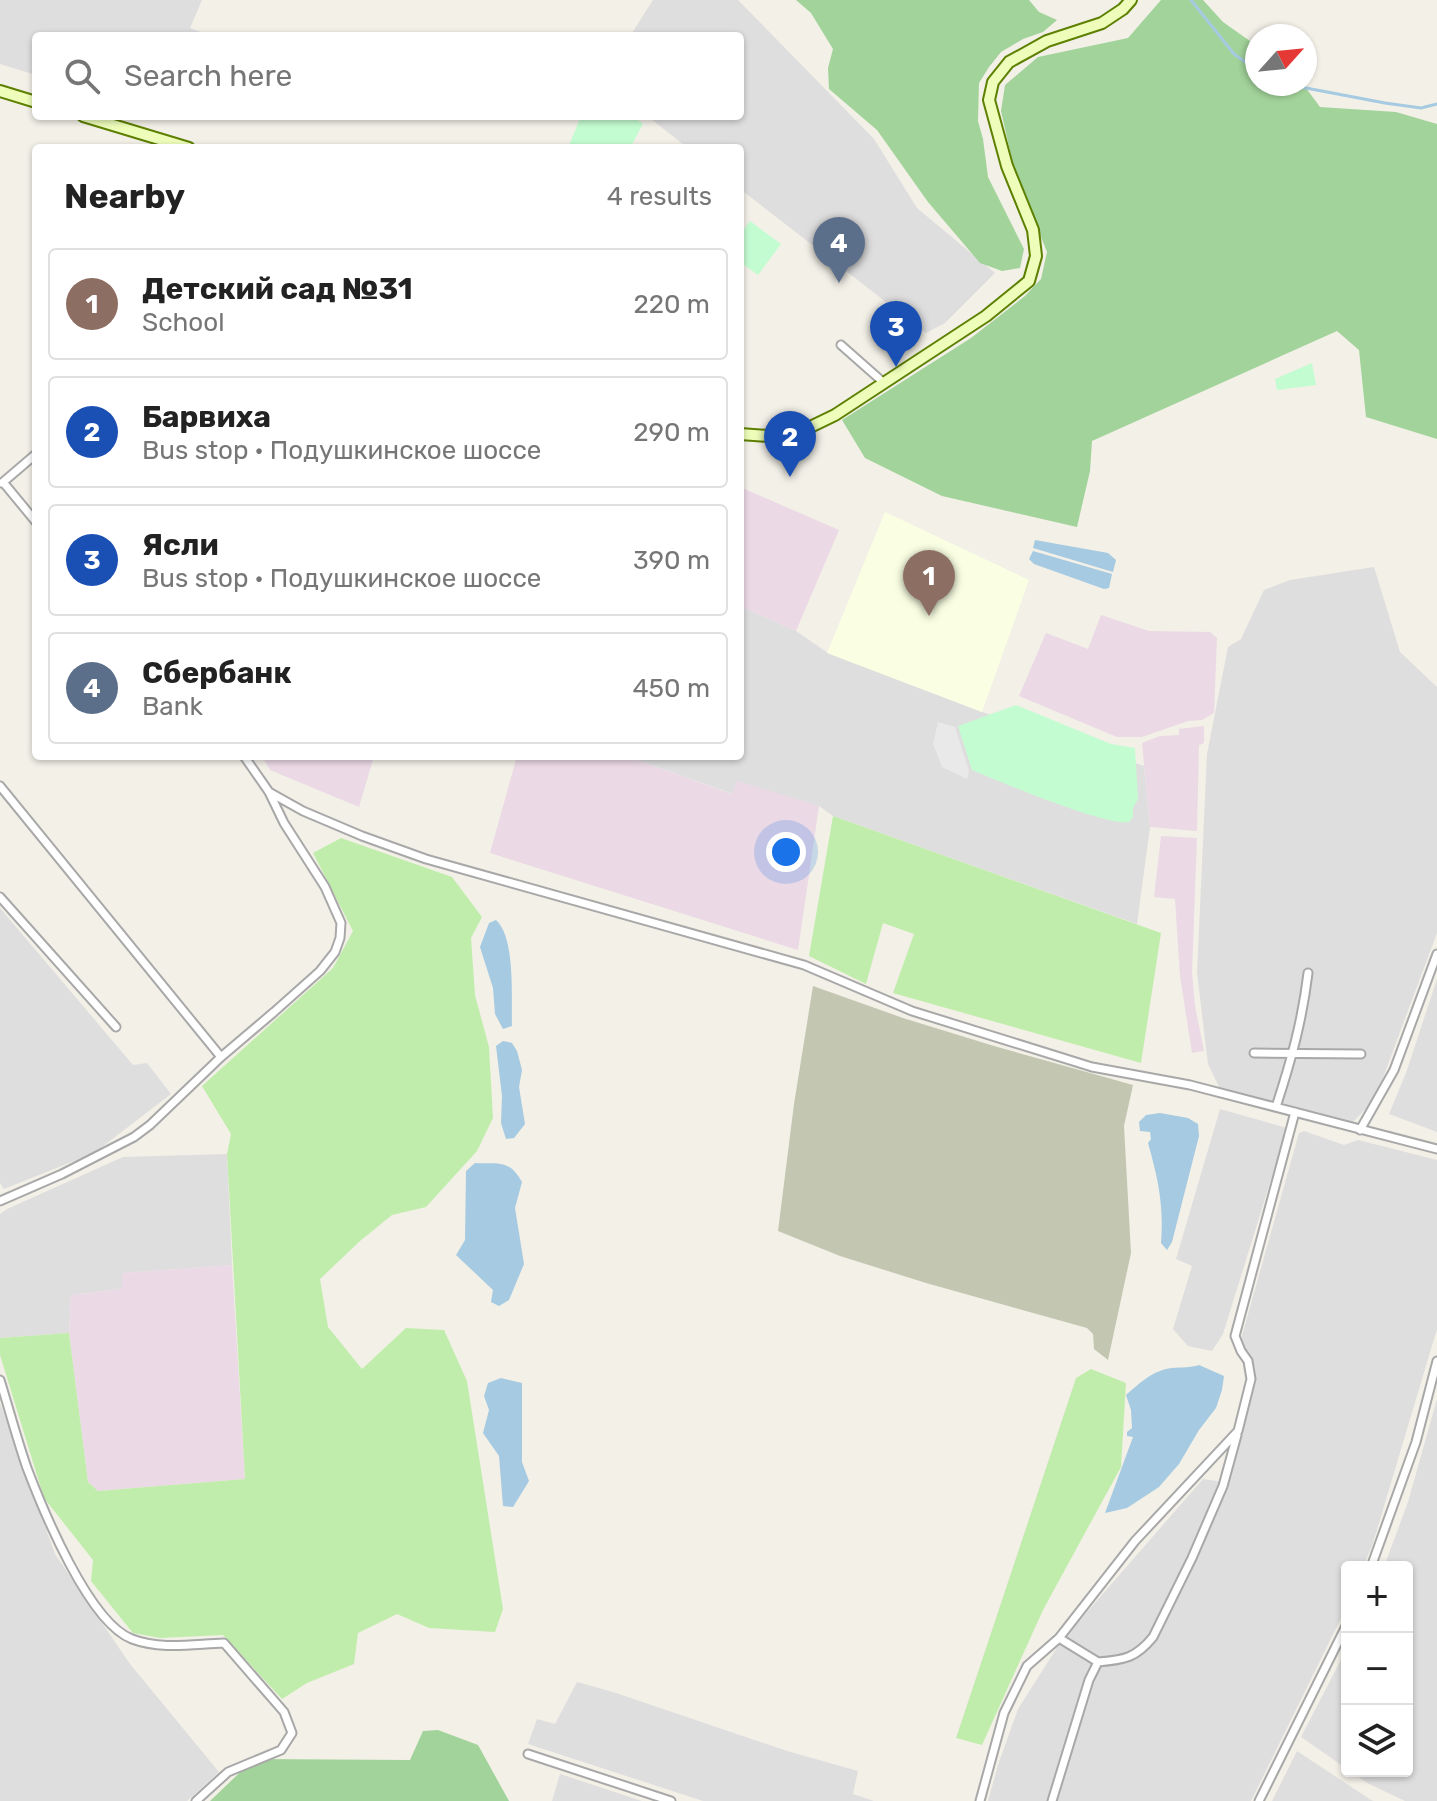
<!DOCTYPE html>
<html lang="en">
<head>
<meta charset="utf-8">
<style>
  body { margin:0; font-family:Rubik,sans-serif; background:#f2f2f2; color:#222 }
  .controls { position:absolute; right:24px; bottom:24px; display:grid; overflow:hidden; border-radius:8px; box-shadow:0 2px 6px #0004 }
  .controls button { width:72px; height:72px; display:grid; place-items:center; padding:0; border:0; border-bottom:2px solid #e0e0e0; background:#fff; color:#222; font:40px sans-serif }
  .compass { position:absolute; left:1245px; top:24px; width:72px; height:72px; border-radius:50%; background:#fff; box-shadow:0 2px 6px #0004; rotate:63deg }
  .you { position:absolute; left:786px; top:852px; width:28px; height:28px; margin:-20px; border:6px solid #fff; border-radius:50%; background:#1a73e8; box-shadow:0 0 0 12px #1a73e833 }
  .badge { display:grid; place-items:center; width:52px; height:52px; border-radius:50%; background:#d93025; color:#fff; font-size:26px; font-weight:700 }
  .pin { position:absolute; translate:-50% -66px; filter:drop-shadow(0 2px 4px #0008) }
  .pin::after { content:''; position:absolute; top:42px; width:28px; height:24px; background:inherit; clip-path:polygon(0 0,100% 0,50% 100%) }
  .list { margin:0; padding:0; list-style:none }
  h2 { display:flex; justify-content:space-between; align-items:center; height:104px; margin:0; padding:0 32px; font-size:34px }
  h2 small { font-size:26px; font-weight:400; color:#767676 }
  .list li { display:grid; grid-template-columns:52px 1fr auto; gap:24px; align-items:center; box-sizing:border-box; height:112px; margin:0 16px 16px; padding:0 16px; border:2px solid #e0e0e0; border-radius:8px }
  .list b { display:block; font-size:30px; white-space:nowrap }
  .list p { margin:0; font-size:26px; white-space:nowrap; color:#767676 }
  .list em { font-size:26px; font-style:normal; color:#767676 }
  .icon { flex:none; width:44px; height:44px; fill:none; stroke:currentColor; stroke-width:2; stroke-linecap:round; stroke-linejoin:round }
  .map { position:relative; flex:none; width:1437px; height:1801px; overflow:hidden }
  .search { position:absolute; background:#fff; box-shadow:0 2px 6px #0004; left:32px; top:32px; width:712px; height:88px; display:flex; align-items:center; gap:20px; box-sizing:border-box; padding:0 28px; border-radius:8px; color:#767676; font-size:30px }
  .panel { position:absolute; background:#fff; box-shadow:0 2px 6px #0004; left:32px; top:144px; width:712px; height:616px; border-radius:8px }
  .map>svg:first-child { display:block }
  .residential { fill:#dfdede }
  .industrial { fill:#ebd9e5 }
  .education { fill:#faffe3 }
  .construction { fill:#c3c7b2 }
  .grass { fill:#c1edac }
  .forest { fill:#a2d39a }
  .park { fill:#c4fcd1 }
  .parking { fill:#e9e9e9 }
  .water { fill:#a6cae1 }
  .lines { fill:none; stroke-linecap:round; stroke-linejoin:round }
  .stream { stroke:#a6cae1; stroke-width:3 }
  .minor-casing { stroke:#a8a8a8; stroke-width:11 }
  .secondary-casing { stroke:#5d8000; stroke-width:14 }
  .minor { stroke:#fff; stroke-width:7 }
  .secondary { stroke:#eefdba; stroke-width:10 }
</style>
</head>
<body>
<div class="map">
<svg width="1437" height="1801" viewBox="0 0 1437 1801">
  <rect width="100%" height="100%" fill="#f2f0e7"/>
  <!-- residential -->
  <path class="residential" d="M0 0H202L190 28 211 36H36V75L0 64Z
    M653 0H738L874 139 917 208 995 273 945 323 926 333 740 189V148H688L647 116H740V36H630Z
    M1374 567 1400 652 1437 687V933L1375 1099 1353 1122 1219 1087 1208 1064 1197 973 1207 754 1228 647 1241 639 1264 590 1290 580Z
    M740 606 796 631 828 653 982 712 1144 766 1150 827 1137 924 833 816 819 806 737 782 733 794 626 756H740Z
    M0 908 133 1065 147 1063 171 1094 94 1153 4 1189 0 1183Z
    M1437 979V1132L1389 1114 1406 1073Z
    M1220 1109 1287 1128 1223 1334 1212 1351 1188 1346 1173 1329 1192 1266 1176 1259Z
    M1304 1131 1344 1145 1358 1140 1437 1160V1329L1373 1543 1363 1567H1347V1606L1251 1801H988L998 1765 1018 1709 1060 1643 1203 1479 1223 1482 1255 1369 1241 1339 1299 1133Z
    M227 1154 232 1265 123 1273 122 1289 71 1295 69 1333 0 1338V1214L7 1209 123 1157Z
    M1437 1399V1801H1405L1367 1783 1350 1771H1407V1567H1384L1408 1502Z
    M0 1403 55 1554 130 1664 219 1772 187 1801H0Z
    M1347 1648V1769L1301 1737Z
    M577 1682 613 1692 787 1751 858 1771 853 1794 874 1801H703L528 1744 537 1719 555 1724Z
    M1297 1751 1371 1800 1374 1801H1272Z
    M560 1774 642 1801H552Z"/>
  <!-- industrial -->
  <path class="industrial" d="M740 487 839 530 796 631 740 606Z
    M1101 615 1149 631 1210 632 1217 638 1214 713 1202 720 1188 721 1142 737H1117L1019 696 1046 633 1088 649Z
    M1204 726V743L1199 745 1197 831 1150 827 1142 743 1160 736 1179 735V729Z
    M264 756H374L359 807 270 770 263 758Z
    M517 756H626L732 794 737 781 819 806 798 950 490 853Z
    M1161 836 1197 838 1192 972 1195 1006 1204 1051 1192 1053 1180 976 1175 899 1154 897Z
    M232 1265 245 1479 98 1491 88 1482 69 1333 71 1295 122 1289V1273Z"/>
  <!-- education -->
  <path class="education" d="M885 512 1029 580 982 712 827 653Z"/>
  <!-- construction -->
  <path class="construction" d="M813 986 903 1018 994 1046 1133 1085 1124 1126 1131 1253 1108 1360 1094 1349 1093 1334 1087 1328 926 1283 840 1256 778 1231 794 1104Z"/>
  <!-- grass -->
  <path class="grass" d="M833 816 1161 933 1141 1063 893 993 914 934 883 923 866 984 809 956Z
    M341 838 452 877 482 917 471 938 475 995 489 1047 493 1118 477 1151 426 1207 392 1215 360 1241 320 1279 328 1327 362 1369 406 1328 444 1330 467 1381 503 1609 495 1632 429 1628 397 1614 358 1633 354 1664 307 1683 282 1699 223 1635 160 1638 133 1633 91 1581 93 1560 44 1498 0 1355V1338L69 1333 88 1482 98 1491 245 1479 227 1154 231 1134 202 1086 333 968 353 931 313 853Z
    M1091 1369 1126 1383 1121 1467 1043 1610 982 1745 956 1738 1076 1378Z"/>
  <!-- forest -->
  <path class="forest" d="M796 0H1029L1039 12 1057 20 1043 32 1023 39 1001 52 989 67 979 83 978 121 983 139 988 177 1024 249 1020 268 1002 271 980 263 928 202 877 130 829 89 828 68 833 49 811 13Z
    M1161 0H1203L1223 22 1257 46V84H1303L1320 107 1396 112 1437 124V439L1366 417 1359 350 1337 331 1092 441 1090 471 1077 527 942 496 865 458 842 420 971 338 1025 296 1041 279 1047 252 1014 169 1001 111 1005 85 1038 57 1128 38Z
    M438 1730 478 1745 509 1801H210L254 1759 410 1760 423 1731Z"/>
  <!-- park -->
  <path class="park" d="M581 116H632L643 124 630 148H568Z
    M750 221 781 244 758 275 740 262V235Z
    M1312 363 1316 385 1277 390 1275 379Z
    M1016 705 1111 744 1135 748 1138 799 1133 808V817L1129 822C1108 827 998 781 972 770L958 726Z"/>
  <!-- parking -->
  <path class="parking" d="M938 722 955 727 969 771 967 779 942 767 933 744Z"/>
  <!-- water -->
  <path class="water" d="M1035 540 1108 553 1116 560 1113 572 1033 548Z
    M1033 551 1112 574 1109 588 1104 589 1034 564 1029 559Z
    M496 920C516 938 511 1000 512 1026L503 1029 495 1014 493 988 480 947 489 923Z
    M503 1041 512 1043 517 1051 522 1070 519 1087 525 1124 514 1138 506 1139 501 1123 502 1096 496 1046Z
    M1160 1113 1188 1118 1198 1124 1199 1136 1172 1242 1167 1250 1161 1243C1164 1206 1158 1178 1148 1143L1151 1139 1150 1132 1140 1131 1139 1122 1146 1115Z
    M475 1163C499 1164 509 1159 522 1182L515 1208 524 1264 509 1300 499 1306 491 1302 493 1290 456 1255 465 1240 466 1171Z
    M1199 1365 1224 1376 1222 1390 1216 1408 1199 1430 1179 1464 1159 1487 1127 1508 1105 1513 1133 1437 1127 1436V1432L1132 1428 1131 1410 1126 1395C1140 1383 1153 1370 1172 1368 1182 1367 1190 1368 1199 1365Z
    M501 1378 522 1383V1462L529 1481 513 1507 503 1506 499 1456 483 1433 489 1410 484 1396 488 1383Z"/>
  <g class="lines">
    <!-- stream -->
    <path class="stream" d="M1191 0 1234 54 1257 70
      M1285 84 1385 103 1421 108 1437 104"/>
    <!-- minor casing -->
    <g class="minor-casing">
      <path id="minor" d="M841 345 884 383
        M3 482 36 522
        M2 483 36 454
        M0 786 221 1057
        M269 792 303 811 362 836 426 859 804 965 912 1011 1092 1067 1190 1085 1437 1149
        M0 897 116 1027
        M1254 1053 1361 1054
        M1276 1107C1291 1061 1302 1022 1308 973
        M1360 1130 1394 1070 1437 954
        M0 1201 62 1174 134 1137 150 1125 221 1057 274 1012 320 971 335 952 340 938 341 923 325 887 284 823 269 792 244 756
        M0 1380C9 1409 17 1439 27 1468 43 1510 89 1623 132 1639 161 1650 193 1644 224 1643L284 1712 292 1733 281 1750 228 1772 196 1801
        M1371 1567 1416 1442 1437 1361
        M1059 1638 1098 1662
        M528 1754 671 1801
        M980 1801 1004 1713 1027 1666 1059 1638 1135 1541 1238 1431 1251 1379 1248 1361 1241 1351 1235 1336 1295 1112
        M1052 1801 1089 1680 1098 1662C1124 1660 1136 1658 1153 1637L1192 1558 1223 1486 1237 1435
        M1259 1801 1347 1624"/>
    </g>
    <!-- secondary casing -->
    <g class="secondary-casing">
      <path id="secondary" d="M0 91 36 102
        M83 116 189 148
        M740 434 769 436 804 430 835 415 986 316 1029 281 1036 256 1033 230 1007 166 989 100 993 82 1009 62 1047 41 1102 23 1123 9 1131 0"/>
    </g>
    <!-- minor -->
    <use href="#minor" class="minor"/>
    <!-- secondary -->
    <use href="#secondary" class="secondary"/>
  </g>
</svg>
<div class="controls">
<button>+</button>
<button>−</button>
<button><svg class="icon" aria-label="layers" viewBox="0 0 24 24"><path d="M12 4l9 5-9 5-9-5zM3 14l9 5 9-5"/></svg></button>
</div>
<svg class="compass" viewBox="-18 -18 36 36"><path d="M0-13l5 13h-10z" fill="#e53935"/><path d="M0 13l5-13h-10z" fill="#767676"/></svg>
<div class="you"></div>
<div class="pin badge" style="left:929px;top:616px;background:#8d6e63">1</div>
<div class="pin badge" style="left:790px;top:477px;background:#1a4fb4">2</div>
<div class="pin badge" style="left:896px;top:367px;background:#1a4fb4">3</div>
<div class="pin badge" style="left:839px;top:283px;background:#5c6f8a">4</div>
<div class="search"><svg class="icon" aria-label="search" viewBox="0 0 24 24"><circle cx="10" cy="10" r="6"/><path d="M15 15l6 6"/></svg>Search here</div>
<section class="panel">
<h2>Nearby<small>4 results</small></h2>
<ul class="list">
<li><span class="badge" style="background:#8d6e63">1</span><div><b>Детский сад №31</b><p>School</p></div><em>220 m</em></li>
<li><span class="badge" style="background:#1a4fb4">2</span><div><b>Барвиха</b><p>Bus stop · Подушкинское шоссе</p></div><em>290 m</em></li>
<li><span class="badge" style="background:#1a4fb4">3</span><div><b>Ясли</b><p>Bus stop · Подушкинское шоссе</p></div><em>390 m</em></li>
<li><span class="badge" style="background:#5c6f8a">4</span><div><b>Сбербанк</b><p>Bank</p></div><em>450 m</em></li>
</ul>
</section>
</div>
</body>
</html>
